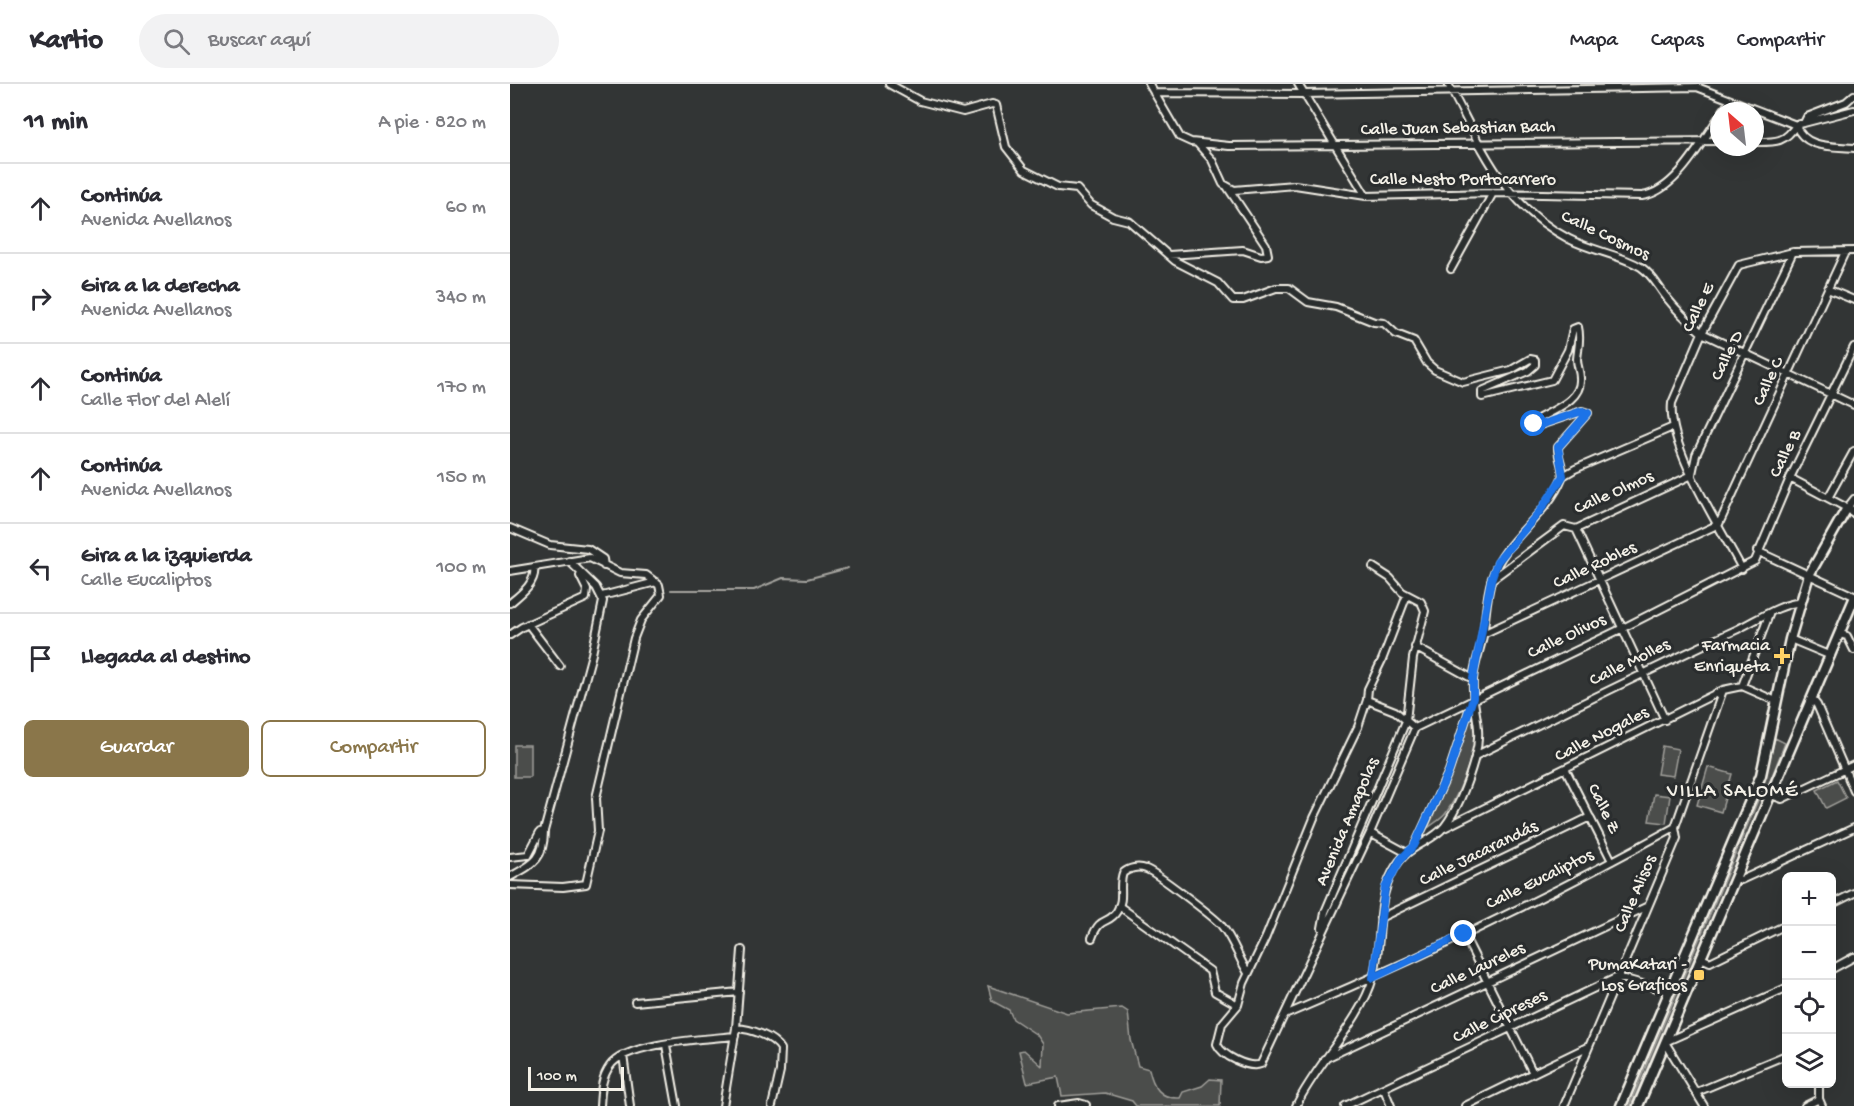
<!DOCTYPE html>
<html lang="es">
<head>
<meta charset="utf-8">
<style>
  body { margin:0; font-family:"Gochi Hand",sans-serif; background:#f2f2f3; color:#2b2b33 }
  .controls { position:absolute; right:18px; bottom:18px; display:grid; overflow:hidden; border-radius:9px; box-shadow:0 6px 24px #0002 }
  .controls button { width:54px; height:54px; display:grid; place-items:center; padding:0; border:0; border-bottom:2px solid #e1e1e2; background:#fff; color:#2b2b33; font:30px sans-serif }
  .compass { position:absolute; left:1200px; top:18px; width:54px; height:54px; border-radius:50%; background:#fff; box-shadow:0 6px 24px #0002; rotate:332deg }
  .scale { position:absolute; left:18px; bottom:15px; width:96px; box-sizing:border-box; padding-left:6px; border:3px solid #f4f1e8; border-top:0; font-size:16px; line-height:21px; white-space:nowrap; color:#f4f1e8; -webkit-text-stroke:4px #2a2d2e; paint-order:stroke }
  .stop { position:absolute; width:18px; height:18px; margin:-14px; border:4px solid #1a73e8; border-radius:50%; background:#fff }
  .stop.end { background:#1a73e8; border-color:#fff; box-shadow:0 2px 6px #0008 }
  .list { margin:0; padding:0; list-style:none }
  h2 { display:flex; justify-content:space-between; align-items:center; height:78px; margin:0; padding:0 24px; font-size:26px }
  h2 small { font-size:20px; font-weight:400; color:#7c7c81 }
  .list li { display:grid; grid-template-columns:39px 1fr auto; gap:18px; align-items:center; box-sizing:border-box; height:90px; padding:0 24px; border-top:2px solid #e1e1e2 }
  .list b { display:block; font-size:22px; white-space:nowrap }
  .list p { margin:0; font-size:20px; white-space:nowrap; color:#7c7c81 }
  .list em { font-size:20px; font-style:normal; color:#7c7c81 }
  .actions { display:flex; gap:12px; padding:18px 24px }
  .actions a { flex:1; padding:14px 0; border:2px solid #8a764a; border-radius:9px; text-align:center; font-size:21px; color:#8a764a }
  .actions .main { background:#8a764a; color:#fff }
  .icon { flex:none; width:33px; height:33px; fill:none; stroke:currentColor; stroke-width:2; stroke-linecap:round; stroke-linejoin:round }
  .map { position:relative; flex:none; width:1344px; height:1022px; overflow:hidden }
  header { display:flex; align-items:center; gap:36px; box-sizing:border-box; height:84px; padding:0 30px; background:#fff; border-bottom:2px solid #e1e1e2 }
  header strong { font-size:28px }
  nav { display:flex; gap:33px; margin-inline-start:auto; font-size:21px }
  .search { width:420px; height:54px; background:#f2f2f3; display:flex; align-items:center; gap:15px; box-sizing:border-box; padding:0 21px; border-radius:33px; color:#7c7c81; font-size:22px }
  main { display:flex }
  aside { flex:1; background:#fff }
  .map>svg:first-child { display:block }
  .green { fill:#4b4d4c; stroke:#a09f9a; stroke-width:1.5 }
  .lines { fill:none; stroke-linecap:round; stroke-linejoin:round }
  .stream { stroke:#a6a5a0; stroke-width:2 }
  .minor-casing { stroke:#f4f1e8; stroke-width:10 }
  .secondary-casing { stroke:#f4f1e8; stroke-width:13 }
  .minor { stroke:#2a2d2e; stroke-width:6 }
  .secondary { stroke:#2a2d2e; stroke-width:8 }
  .route { stroke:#1a73e8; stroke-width:8 }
  .poi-dot { fill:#ffd166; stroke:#2a2d2e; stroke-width:2 }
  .labels { text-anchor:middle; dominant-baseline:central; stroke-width:6; stroke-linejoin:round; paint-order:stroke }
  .street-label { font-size:18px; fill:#f4f1e8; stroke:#2a2d2e }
  .poi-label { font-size:18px; fill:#f4f1e8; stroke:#2a2d2e; text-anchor:end }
  .neighbourhood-label { font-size:20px; letter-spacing:1.5px; fill:#f4f1e8; stroke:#2a2d2e }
</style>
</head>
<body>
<header>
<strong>Kartio</strong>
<div class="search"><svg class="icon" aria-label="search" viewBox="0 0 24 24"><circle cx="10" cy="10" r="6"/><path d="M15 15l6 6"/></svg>Buscar aquí</div>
<nav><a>Mapa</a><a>Capas</a><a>Compartir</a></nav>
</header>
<main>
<aside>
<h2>11 min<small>A pie · 820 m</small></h2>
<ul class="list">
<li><svg class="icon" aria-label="ahead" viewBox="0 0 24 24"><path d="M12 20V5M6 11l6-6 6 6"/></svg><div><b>Continúa</b><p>Avenida Avellanos</p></div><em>60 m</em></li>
<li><svg class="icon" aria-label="right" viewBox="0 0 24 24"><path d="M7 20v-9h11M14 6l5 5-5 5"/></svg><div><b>Gira a la derecha</b><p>Avenida Avellanos</p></div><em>340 m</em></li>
<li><svg class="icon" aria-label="ahead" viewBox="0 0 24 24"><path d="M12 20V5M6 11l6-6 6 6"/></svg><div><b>Continúa</b><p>Calle Flor del Alelí</p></div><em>170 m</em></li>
<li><svg class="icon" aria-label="ahead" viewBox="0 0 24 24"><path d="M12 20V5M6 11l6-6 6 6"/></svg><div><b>Continúa</b><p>Avenida Avellanos</p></div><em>150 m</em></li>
<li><svg class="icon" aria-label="left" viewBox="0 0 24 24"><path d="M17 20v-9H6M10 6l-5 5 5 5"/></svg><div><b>Gira a la izquierda</b><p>Calle Eucaliptos</p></div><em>100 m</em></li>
<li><svg class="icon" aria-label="arrive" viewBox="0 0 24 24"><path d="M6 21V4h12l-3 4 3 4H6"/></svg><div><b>Llegada al destino</b></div></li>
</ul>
<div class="actions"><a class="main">Guardar</a><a>Compartir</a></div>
</aside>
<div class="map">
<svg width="1344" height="1022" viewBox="0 0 1344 1022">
  <rect width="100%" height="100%" fill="#323535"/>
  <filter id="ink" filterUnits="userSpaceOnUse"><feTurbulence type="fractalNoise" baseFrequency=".0167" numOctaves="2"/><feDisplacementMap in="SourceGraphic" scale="12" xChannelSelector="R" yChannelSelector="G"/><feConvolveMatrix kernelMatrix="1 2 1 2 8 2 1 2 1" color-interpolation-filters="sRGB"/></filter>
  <g filter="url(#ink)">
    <!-- green -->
    <path class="green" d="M963 626C973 652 952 706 936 729 932 735 924 739 918 744L944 684Z
      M1265 654 1275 659 1255 710 1121 1022H1119L1251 709Z
      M4 661H20V693H4Z
      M1152 662 1168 665 1163 692 1147 690Z
      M1198 683 1222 690 1211 728 1187 721Z
      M1327 696 1336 714 1316 724 1307 706Z
      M1144 710 1160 712 1156 739 1139 737Z
      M478 902 557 929 612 924 618 928 621 956 628 982 639 985C643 1003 650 1015 670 1014L673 1008 692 1002 700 995 711 996 710 1022H626L622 1017 595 1009 552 1012 548 993 517 999 509 967 514 966 532 982 533 960 527 951 503 935 499 926 482 917Z"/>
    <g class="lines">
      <!-- stream -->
      <path class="stream" d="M161 506H244L273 494 297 495 338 484"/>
      <!-- minor casing -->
      <g class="minor-casing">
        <path id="minor" d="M379 0 410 17 453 28 482 20 486 21 496 63 514 86 548 103 567 105 581 121 603 133 619 137 665 177 708 199 723 216H733L766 204H779L798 218 826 223 864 238 874 239 886 250 904 257 917 279 925 286 953 298 1001 286 1020 275 1025 276V281L1018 287 972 307V313L1042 296 1058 266 1063 245 1068 243C1071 255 1068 264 1067 275 1067 282 1070 287 1070 294 1072 317 1042 326 1026 336L1024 340 1027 342 1072 327 1078 329 1048 363C1047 373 1055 384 1052 394 1037 433 994 454 982 494 976 513 976 533 973 552 970 567 964 581 963 596 961 625 974 641 965 673 959 695 948 725 934 743 920 760 897 760 883 787 865 821 873 858 863 894 851 937 806 980 786 1022
          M639 0 670 53 681 58 719 62 1209 57
          M788 0 856 112
          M938 0C972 63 992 120 1059 155 1082 167 1109 170 1131 183 1143 191 1148 203 1157 214 1168 228 1179 238 1192 249L1344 321
          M644 9 794 10 1187 3 1286 41 1344 26
          M1213 27 1221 16
          M1294 39 1297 33 1336 18 1344 11
          M1286 41C1294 65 1323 62 1344 64
          M1245 58C1265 58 1275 59 1286 41
          M687 59 702 76 713 100 724 106 785 101 856 112 983 109 1132 112C1165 108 1191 59 1209 33
          M659 171 733 166 751 172 758 171 756 161 718 104
          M941 185 983 109
          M1320 206 1344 216
          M1182 390 1186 371 1283 168
          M1053 392 1065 385 1163 343
          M1280 394 1337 424 1344 415
          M1318 414 1344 367
          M1209 440 1335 168
          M0 444 40 461 78 465 93 475 94 482
          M1066 445 1155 636
          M1247 467 1344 512
          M1232 485C1211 444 1157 364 1162 319L1192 249 1229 181 1283 168 1344 167
          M0 487 80 474 110 489 136 491 149 501 151 511 131 536 124 554 86 714 88 747 76 800 53 803 0 801
          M981 496 1054 442 1066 445 1182 391
          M897 511 872 576 858 605 857 616 848 643 804 734 756 853 734 899 728 921 712 940 707 960C712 972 739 985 751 980L860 749 905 644
          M92 512 146 498
          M0 519C11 510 27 498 24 483
          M18 540 50 582
          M973 550 1209 440
          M1330 550 1337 552 1344 566
          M0 551 12 543 76 514 77 506 70 492
          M1280 555 1321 572
          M905 563 963 595
          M1232 602 1259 531
          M1302 615 1307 621 1344 707
          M857 616 885 627 905 644
          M905 644 1113 544 1245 477 1280 394 1344 263
          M965 672C1052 629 1139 586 1228 545 1245 537 1273 518 1290 519
          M1056 686 1102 777
          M1261 711 1272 715 1344 681
          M934 744 1213 606 1232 602 1266 617
          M860 749 897 769
          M905 761 939 687 963 614
          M0 773 18 771 30 748 34 747
          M0 793C23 780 34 776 34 747L82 570 93 517 86 503 59 477
          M1225 794 1231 796 1344 744
          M1322 820 1344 809
          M609 822 700 887 705 908 728 921
          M870 834 1080 733
          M812 844 815 828 896 637 903 574 915 527 911 518 892 508 880 494 863 483
          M954 851 1023 989
          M582 854C590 831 599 841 607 827 615 814 608 802 613 789 619 784 628 782 636 785 644 787 704 833 711 841 723 855 728 873 738 889
          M1191 874 1200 878 1276 841
          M1322 885 1344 873
          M125 918 229 908
          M775 931C908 875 1039 813 1165 743
          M226 944C241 945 263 952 271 965L270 987 262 1022
          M156 961 167 1022
          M113 971 120 1022
          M814 975 1136 823
          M1309 1000V1015L1312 1022
          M874 1005 881 1022
          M1187 1008 1276 971
          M90 1022C91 1008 91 994 100 982 116 958 197 955 225 952
          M213 1022 226 944 232 866
          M548 1022 569 1019 576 1021
          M835 1022 1108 893 1161 908
          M955 1022 1077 963
          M1054 1022 1167 754 1165 743 1213 606
          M1194 1022 1155 958 1276 904
          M1295 1022 1309 1015"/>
      </g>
      <!-- secondary casing -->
      <g class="secondary-casing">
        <path id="secondary" d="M1111 1022 1251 691 1280 555 1299 491 1337 424 1344 428
          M1128 1022 1344 515"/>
      </g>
      <!-- minor -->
      <use href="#minor" class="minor"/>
      <!-- secondary -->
      <use href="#secondary" class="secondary"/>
    </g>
  </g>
  <g class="lines" filter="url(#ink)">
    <!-- route -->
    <path class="route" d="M954 850 863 894 875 804 891 775 904 762 939 687 963 614V595L981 496 987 478 1030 427 1053 392 1048 363 1078 329 1072 327 1027 342 1024 340"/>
  </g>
  <!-- markers -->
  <g class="poi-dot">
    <path d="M1269 563h6v6h6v6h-6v6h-6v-6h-6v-6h6z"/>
    <rect x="1183" y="885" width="12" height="12" rx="3"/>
  </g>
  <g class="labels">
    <!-- street labels -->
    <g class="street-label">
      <text transform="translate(948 45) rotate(-1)">Calle Juan Sebastian Bach</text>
      <text x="953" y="96">Calle Nesto Portocarrero</text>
      <text transform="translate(1095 152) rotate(25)">Calle Cosmos</text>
      <text transform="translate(1189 224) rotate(-64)">Calle E</text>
      <text transform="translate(1218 272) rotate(-64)">Calle D</text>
      <text transform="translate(1259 298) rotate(-65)">Calle C</text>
      <text transform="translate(1276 370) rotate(-64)">Calle B</text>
      <text transform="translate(1104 409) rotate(-24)">Calle Olmos</text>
      <text transform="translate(1085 482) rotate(-25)">Calle Robles</text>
      <text transform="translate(1057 553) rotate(-25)">Calle Olivos</text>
      <text transform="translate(1120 579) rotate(-26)">Calle Molles</text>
      <text transform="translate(1092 651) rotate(-27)">Calle Nogales</text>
      <text transform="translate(1093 725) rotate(64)">Calle Z</text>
      <text transform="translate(838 738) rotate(-67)">Avenida Amapolas</text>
      <text transform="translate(969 770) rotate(-26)">Calle Jacarandás</text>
      <text transform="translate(1030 796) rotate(-26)">Calle Eucaliptos</text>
      <text transform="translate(1126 810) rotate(-67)">Calle Alisos</text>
      <text transform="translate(968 885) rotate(-25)">Calle Laureles</text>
      <text transform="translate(990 933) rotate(-26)">Calle Cipreses</text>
    </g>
    <!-- poi labels -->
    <g class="poi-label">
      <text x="1260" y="562">Farmacia<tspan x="1260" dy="21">Enriqueta</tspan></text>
      <text x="1177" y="881">PumaKatari -<tspan x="1177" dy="21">Los Graficos</tspan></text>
    </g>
    <!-- neighbourhood labels -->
    <g class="neighbourhood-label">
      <text x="1223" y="708">VILLA SALOMÉ</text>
    </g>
  </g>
</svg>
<div class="controls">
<button>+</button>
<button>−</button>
<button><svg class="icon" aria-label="locate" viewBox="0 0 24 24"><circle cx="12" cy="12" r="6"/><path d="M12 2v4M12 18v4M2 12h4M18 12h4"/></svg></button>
<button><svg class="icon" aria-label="layers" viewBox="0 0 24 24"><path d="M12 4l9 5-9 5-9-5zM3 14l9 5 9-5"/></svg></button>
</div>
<svg class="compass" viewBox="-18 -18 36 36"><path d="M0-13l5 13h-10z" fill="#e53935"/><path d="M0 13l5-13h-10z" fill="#7c7c81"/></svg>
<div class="scale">100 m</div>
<div class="stop" style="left:1024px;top:340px"></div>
<div class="stop end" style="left:954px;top:850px"></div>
</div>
</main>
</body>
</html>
